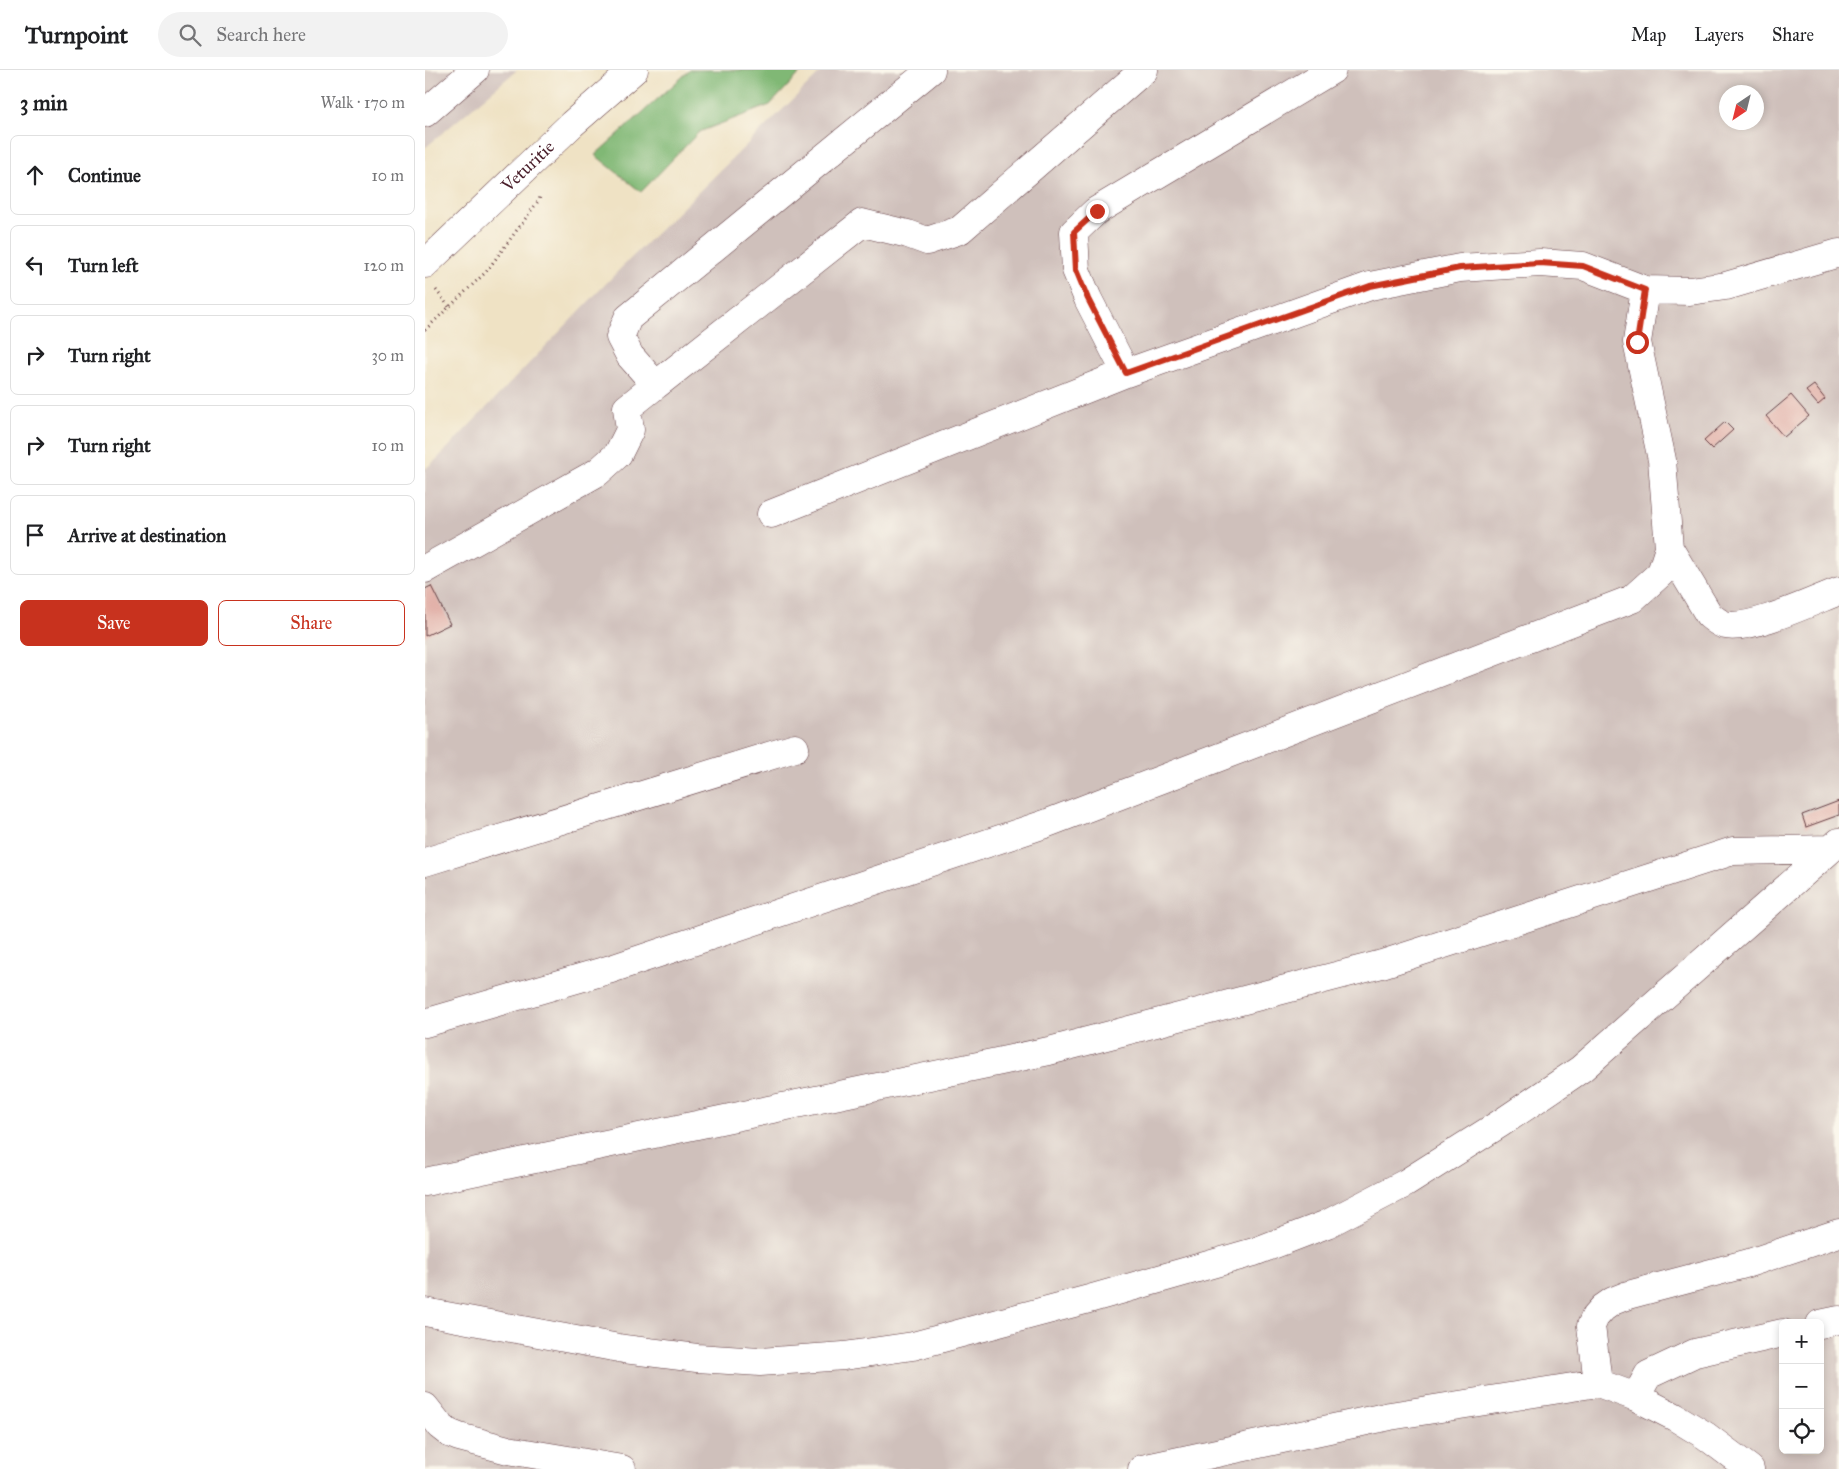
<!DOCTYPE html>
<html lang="en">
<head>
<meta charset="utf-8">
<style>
  body { margin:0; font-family:"IM FELL Great Primer",serif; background:#f2f2f2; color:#202124 }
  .controls { position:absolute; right:15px; bottom:15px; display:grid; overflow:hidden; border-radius:8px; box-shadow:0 2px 8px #0003 }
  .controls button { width:45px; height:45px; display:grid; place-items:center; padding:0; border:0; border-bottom:1px solid #e0e0e0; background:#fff; color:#202124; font:25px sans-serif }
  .compass { position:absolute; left:1294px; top:15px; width:45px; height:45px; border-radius:50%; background:#fff; box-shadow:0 2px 8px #0003; rotate:215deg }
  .stop { position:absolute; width:15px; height:15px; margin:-11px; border:4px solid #c8321e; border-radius:50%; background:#fff }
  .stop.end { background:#c8321e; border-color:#fff; box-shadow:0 1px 5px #0008 }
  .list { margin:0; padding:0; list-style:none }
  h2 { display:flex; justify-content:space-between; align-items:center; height:65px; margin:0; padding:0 20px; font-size:21px }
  h2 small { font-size:16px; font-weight:400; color:#757577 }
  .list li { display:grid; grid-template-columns:32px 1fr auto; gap:15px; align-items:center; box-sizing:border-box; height:80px; margin:0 10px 10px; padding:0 10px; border:1px solid #e0e0e0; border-radius:8px }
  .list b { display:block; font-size:19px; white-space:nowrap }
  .list em { font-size:16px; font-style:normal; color:#757577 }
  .actions { display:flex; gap:10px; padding:15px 20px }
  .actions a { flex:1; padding:11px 0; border:1px solid #c8321e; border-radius:8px; text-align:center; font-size:18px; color:#c8321e }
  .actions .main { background:#c8321e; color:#fff }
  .icon { flex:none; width:28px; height:28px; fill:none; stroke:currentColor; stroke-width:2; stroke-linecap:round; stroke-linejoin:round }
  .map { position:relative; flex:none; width:1414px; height:1399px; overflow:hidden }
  header { display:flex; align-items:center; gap:30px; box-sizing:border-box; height:70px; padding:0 25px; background:#fff; border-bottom:1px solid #e0e0e0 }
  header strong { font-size:24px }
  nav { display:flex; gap:28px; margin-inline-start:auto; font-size:18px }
  .search { width:350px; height:45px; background:#f2f2f2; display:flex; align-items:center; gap:12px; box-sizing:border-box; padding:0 18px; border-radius:28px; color:#757577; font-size:19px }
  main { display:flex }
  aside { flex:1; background:#fff }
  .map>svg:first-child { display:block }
  .industrial { fill:#cfc0bb; fill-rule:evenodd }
  .forest { fill:#80b875; stroke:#656c50 }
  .building { fill:#dfa9a1 }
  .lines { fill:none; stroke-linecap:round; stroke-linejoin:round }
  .minor-casing { stroke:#633c42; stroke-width:29 }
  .major-casing { stroke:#633c42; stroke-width:29 }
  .path { stroke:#633c42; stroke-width:3; stroke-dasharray:1 4; stroke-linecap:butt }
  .minor { stroke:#fff; stroke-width:28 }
  .major { stroke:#fff; stroke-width:28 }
  .route { stroke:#c8321e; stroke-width:6 }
  .labels { text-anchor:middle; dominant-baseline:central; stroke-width:4.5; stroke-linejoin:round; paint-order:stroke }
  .street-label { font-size:18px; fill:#4a1f2b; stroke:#fbf7ec }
</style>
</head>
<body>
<header>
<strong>Turnpoint</strong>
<div class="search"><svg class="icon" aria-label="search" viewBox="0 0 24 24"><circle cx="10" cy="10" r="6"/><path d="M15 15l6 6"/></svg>Search here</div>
<nav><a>Map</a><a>Layers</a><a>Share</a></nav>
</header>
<main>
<aside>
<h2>3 min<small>Walk · 170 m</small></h2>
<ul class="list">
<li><svg class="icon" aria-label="ahead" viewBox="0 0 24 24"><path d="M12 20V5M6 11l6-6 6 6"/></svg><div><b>Continue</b></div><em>10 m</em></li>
<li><svg class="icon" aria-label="left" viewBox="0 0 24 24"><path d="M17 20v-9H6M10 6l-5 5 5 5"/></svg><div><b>Turn left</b></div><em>120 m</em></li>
<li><svg class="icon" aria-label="right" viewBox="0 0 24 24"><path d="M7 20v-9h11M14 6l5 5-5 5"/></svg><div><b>Turn right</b></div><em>30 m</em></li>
<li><svg class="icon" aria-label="right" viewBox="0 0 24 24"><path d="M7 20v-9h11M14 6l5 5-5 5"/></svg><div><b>Turn right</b></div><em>10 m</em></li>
<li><svg class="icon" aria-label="arrive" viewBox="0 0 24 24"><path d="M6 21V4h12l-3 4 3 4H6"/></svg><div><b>Arrive at destination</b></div></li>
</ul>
<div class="actions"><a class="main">Save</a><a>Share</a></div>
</aside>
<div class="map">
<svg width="1414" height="1399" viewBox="0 0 1414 1399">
  <rect width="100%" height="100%" fill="#fbf7ec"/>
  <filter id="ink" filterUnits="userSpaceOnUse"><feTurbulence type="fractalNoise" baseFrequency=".02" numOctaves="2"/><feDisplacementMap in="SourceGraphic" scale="10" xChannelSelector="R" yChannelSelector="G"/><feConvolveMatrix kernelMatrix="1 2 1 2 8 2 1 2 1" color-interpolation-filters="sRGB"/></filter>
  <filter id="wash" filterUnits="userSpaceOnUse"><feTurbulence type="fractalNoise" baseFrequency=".0096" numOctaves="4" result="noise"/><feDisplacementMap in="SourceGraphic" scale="20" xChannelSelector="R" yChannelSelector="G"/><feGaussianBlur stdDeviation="1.12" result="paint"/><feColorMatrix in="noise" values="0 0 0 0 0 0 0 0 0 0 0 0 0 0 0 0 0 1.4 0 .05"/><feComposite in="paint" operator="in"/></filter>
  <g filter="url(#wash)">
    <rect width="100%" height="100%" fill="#efe2c4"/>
    <!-- industrial -->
    <path class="industrial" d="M0 0H92L0 78Z
      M398 0H1414V1399H0V399L12 389 197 197ZM1302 22H1332V52H1302ZM1358 1253H1395V1380H1358Z"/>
    <!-- forest -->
    <path class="forest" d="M265 0H378L345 35 274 62 216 122 170 85Z"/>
    <g id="blocks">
      <!-- building -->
      <path class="building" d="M1389 315 1400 329 1393 335 1381 321Z
        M1366 325 1384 346 1359 367 1341 346Z
        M1300 352 1308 360 1287 379 1279 371Z
        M6 516 25 554 0 566V519Z
        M1414 731V745L1381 757 1377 745Z"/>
    </g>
  </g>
  <g filter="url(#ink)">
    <use href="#blocks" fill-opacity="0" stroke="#633c42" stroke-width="1"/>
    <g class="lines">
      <!-- minor casing -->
      <g class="minor-casing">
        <path id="minor" d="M0 43 50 0
          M1220 220 1212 272 1237 390 1244 478 1284 545C1289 549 1293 553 1300 555 1325 561 1388 531 1414 521
          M701 303 663 229 651 200 649 162 671 141 907 0
          M231 315 437 153 483 164 502 171 535 160 719 0
          M346 444 701 303 945 216 1035 198 1115 193 1158 196 1220 220 1265 221 1301 216 1414 183
          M0 499 173 402 193 384 205 360 202 338 231 315 205 286 195 267 203 248 506 0
          M0 792 370 678
          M0 953 186 899 620 754 1207 529 1236 503 1244 478
          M0 1112 624 981 957 894 1308 781 1405 779
          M0 1242 199 1279 272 1288 335 1292 419 1286 488 1276 664 1229 829 1182 902 1154 981 1113 1076 1053 1156 999 1414 772
          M1395 1254 1414 1250
          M1173 1313 1166 1256 1170 1247 1178 1238 1188 1231 1203 1225 1324 1193 1414 1163
          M1211 1327 1223 1305 1270 1283 1358 1263
          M0 1337 15 1356 24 1363 34 1367 83 1380 197 1399
          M717 1399 965 1346 1173 1313 1211 1327 1250 1347 1281 1366 1325 1399"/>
      </g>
      <!-- major casing -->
      <g class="major-casing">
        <g id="major">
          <path id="s1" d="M0 194 147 54 209 0"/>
        </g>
      </g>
      <!-- path -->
      <path class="path" d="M11 220 24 237
        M0 260 61 202 114 130 115 127"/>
      <!-- minor -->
      <use href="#minor" class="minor"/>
      <!-- major -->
      <use href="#major" class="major"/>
    </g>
  </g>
  <g class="lines" filter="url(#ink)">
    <!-- route -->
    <path class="route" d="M672 141 649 162 651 200 663 229 701 303 945 216 1035 198 1115 193 1158 196 1220 220 1212 272"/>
  </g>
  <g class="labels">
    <!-- street labels -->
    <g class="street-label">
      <text stroke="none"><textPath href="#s1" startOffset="142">Veturitie</textPath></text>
    </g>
  </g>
</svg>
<div class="controls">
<button>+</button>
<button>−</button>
<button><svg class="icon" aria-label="locate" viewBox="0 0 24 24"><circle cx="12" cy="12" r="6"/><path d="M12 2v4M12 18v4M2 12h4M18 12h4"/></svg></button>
</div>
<svg class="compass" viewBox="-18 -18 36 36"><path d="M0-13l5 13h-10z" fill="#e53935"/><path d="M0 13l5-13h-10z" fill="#757577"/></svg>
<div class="stop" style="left:1212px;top:272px"></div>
<div class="stop end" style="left:672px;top:141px"></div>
</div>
</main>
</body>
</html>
